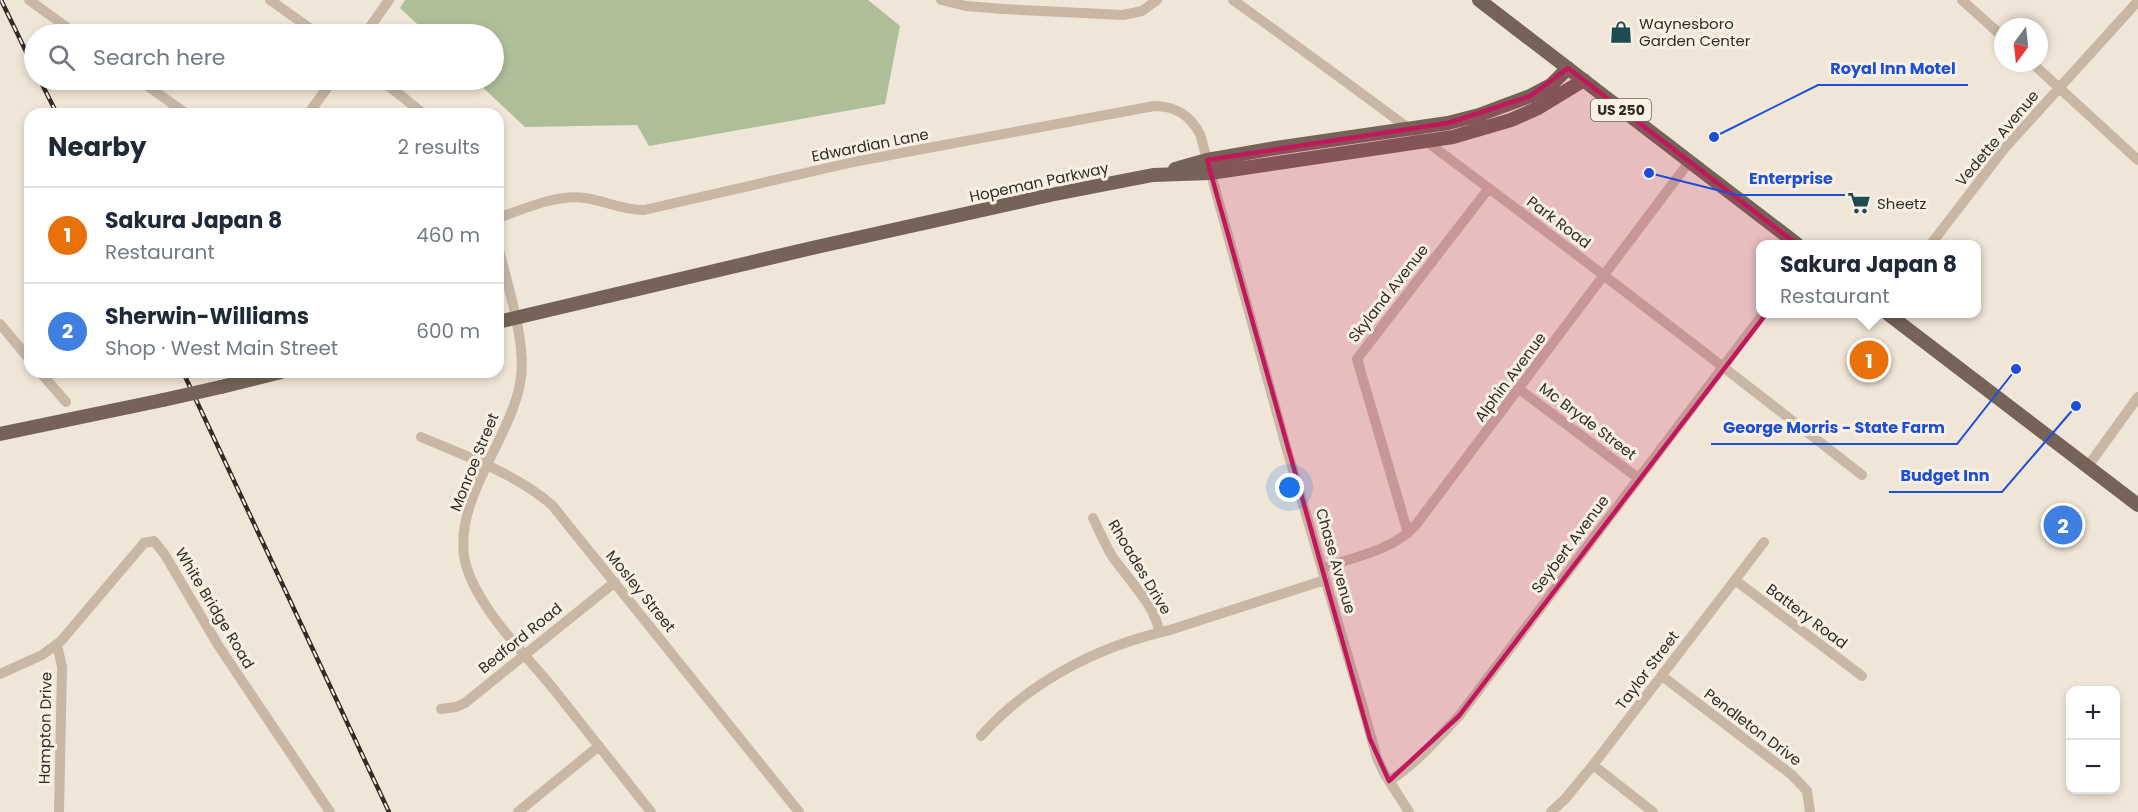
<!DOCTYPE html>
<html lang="en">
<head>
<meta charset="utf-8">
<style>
  body { margin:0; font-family:Poppins,sans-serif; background:#f6f6f7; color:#1f2937 }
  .controls { position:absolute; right:18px; bottom:18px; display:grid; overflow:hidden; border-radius:12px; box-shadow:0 3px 9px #0003 }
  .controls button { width:54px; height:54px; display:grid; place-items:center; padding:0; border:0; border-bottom:2px solid #e0e1e3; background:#fff; color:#1f2937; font:30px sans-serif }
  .compass { position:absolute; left:1994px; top:18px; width:54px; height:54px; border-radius:50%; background:#fff; box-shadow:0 3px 9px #0003; rotate:195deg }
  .you { position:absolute; left:1290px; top:488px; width:21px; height:21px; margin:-15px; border:4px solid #fff; border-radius:50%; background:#1a73e8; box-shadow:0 0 0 9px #1a73e833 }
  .badge { display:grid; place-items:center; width:39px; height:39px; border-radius:50%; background:#1d4b53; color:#fff; font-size:20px; font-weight:700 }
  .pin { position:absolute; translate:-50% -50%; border:3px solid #fff; box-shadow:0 2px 6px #0006 }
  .popup { position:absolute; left:1756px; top:240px; width:225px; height:78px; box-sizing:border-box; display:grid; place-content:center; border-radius:12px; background:#fff; filter:drop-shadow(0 2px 4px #0005); font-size:20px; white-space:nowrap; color:#747a83 }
  .popup b { font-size:22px; color:#1f2937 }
  .popup::after { content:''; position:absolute; left:50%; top:100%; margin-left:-12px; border:12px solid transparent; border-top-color:#fff }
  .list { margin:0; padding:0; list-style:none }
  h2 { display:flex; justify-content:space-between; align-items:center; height:78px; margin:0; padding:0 24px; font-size:26px }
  h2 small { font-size:20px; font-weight:400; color:#747a83 }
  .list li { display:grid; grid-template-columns:39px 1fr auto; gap:18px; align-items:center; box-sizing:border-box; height:96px; padding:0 24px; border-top:2px solid #e0e1e3 }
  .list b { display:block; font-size:22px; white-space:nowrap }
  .list p { margin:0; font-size:20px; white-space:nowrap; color:#747a83 }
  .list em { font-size:20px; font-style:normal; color:#747a83 }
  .icon { flex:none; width:33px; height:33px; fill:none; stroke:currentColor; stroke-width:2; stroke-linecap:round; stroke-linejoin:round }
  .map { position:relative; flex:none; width:2138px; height:812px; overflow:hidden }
  .search { position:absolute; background:#fff; box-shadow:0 3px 9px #0003; left:24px; top:24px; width:480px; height:66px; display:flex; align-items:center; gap:15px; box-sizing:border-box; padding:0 21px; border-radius:33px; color:#747a83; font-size:22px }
  .panel { position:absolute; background:#fff; box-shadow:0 3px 9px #0003; left:24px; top:108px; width:480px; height:270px; border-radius:18px }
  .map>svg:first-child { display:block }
  .green { fill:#aebe98 }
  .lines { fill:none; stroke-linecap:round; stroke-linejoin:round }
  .minor { stroke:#c7b7a4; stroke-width:10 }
  .major { stroke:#756357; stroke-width:14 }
  .rail-casing { stroke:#332b26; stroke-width:4.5 }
  .rail { stroke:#f8f0e3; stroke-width:2; stroke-dasharray:7; stroke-linecap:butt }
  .major-bridge { stroke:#756357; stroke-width:14 }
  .marked { fill:#c2185b; fill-opacity:0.2; stroke:#c2185b; stroke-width:4.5; stroke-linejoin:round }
  .labels { text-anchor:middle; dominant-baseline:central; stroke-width:6; stroke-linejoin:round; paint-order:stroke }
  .shield { fill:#f8f0e3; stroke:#6e665f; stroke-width:1.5 }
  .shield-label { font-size:14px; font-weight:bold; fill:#332b26 }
  .poi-label { font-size:15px; fill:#332b26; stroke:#f8f0e3; text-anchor:start }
  .street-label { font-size:15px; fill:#332b26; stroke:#f8f0e3 }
  .leader { fill:none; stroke:#1d4ed8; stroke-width:2 }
  .callout-dot { fill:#1d4ed8; stroke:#f8f0e3; stroke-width:2 }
  .callout-label { font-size:16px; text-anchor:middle; font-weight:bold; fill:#1d4ed8; stroke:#f8f0e3; stroke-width:6; stroke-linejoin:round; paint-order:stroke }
</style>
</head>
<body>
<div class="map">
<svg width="2138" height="812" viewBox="0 0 2138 812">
  <rect width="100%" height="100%" fill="#f0e6d8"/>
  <!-- green -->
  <path class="green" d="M405 0H868L900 26 885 104 649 146 637 125 525 127 475 80H494V34H428L400 8Z"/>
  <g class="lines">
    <!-- minor -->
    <path class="minor" d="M29 0 76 34
      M270 0 318 34
      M941 0 966 6 1003 9 1123 15 1142 11 1157 0
      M1233 0C1446 153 1655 313 1862 475
      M1962 0 2003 37
      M365 34 389 0
      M2032 63 2138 160
      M139 80 187 114
      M381 80 424 114
      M308 114 333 80
      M498 218C524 209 556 194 585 198 607 201 620 210 644 210L858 161 1154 106C1176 106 1190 115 1200 134L1287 450 1361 701 1377 758 1384 773 1409 812
      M1931 244 2004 149 2138 1
      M498 246C507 284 528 346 520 384 509 440 456 497 464 556 471 601 523 652 552 687 585 729 618 770 651 812
      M0 324 30 360
      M40 372 66 402
      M1519 389 1638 478
      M421 437C465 456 515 473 552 505L799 812
      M2088 466 2138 397
      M1093 518C1099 531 1105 544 1112 556 1127 578 1156 606 1159 632
      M1408 533 1357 359 1489 188
      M1322 568C1354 557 1391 551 1415 526L1689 162
      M1735 580 1862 676
      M57 645 62 667 59 812
      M0 674 42 655 61 641 144 543 154 541 165 555 218 645 330 812
      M1662 676 1792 775 1807 791 1810 812
      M441 709 456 707 465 703 615 582
      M981 736C1030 681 1099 646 1170 630L1325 580
      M1593 765 1653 812
      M1389 781C1416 764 1437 739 1459 716L1763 314
      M518 812 599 746
      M1551 812 1565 799 1593 765 1764 542"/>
    <!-- major -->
    <path class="major" d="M1479 0 1797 244
      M1175 169 1207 160 1276 148 1448 123 1479 115 1530 96 1551 85 1568 68
      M1888 314 2138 505
      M498 322 812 248 1050 195 1153 175 1210 173 1453 137 1511 120 1538 108 1584 80
      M221 387 281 372
      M0 434 163 400"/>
    <!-- rail casing -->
    <g class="rail-casing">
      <path id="rail" d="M1 0 34 68
        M40 80 57 114
        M183 372 389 812"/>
    </g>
    <!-- rail -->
    <use href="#rail" class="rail"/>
    <!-- major-bridge -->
    <path class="major-bridge" d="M163 400 221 387"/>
  </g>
  <!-- marked area -->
  <path class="marked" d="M1568 68 1811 255 1459 716 1389 781 1370 739 1207 160 1448 123 1530 96Z"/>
  <!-- icons -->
  <defs>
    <g id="shop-bare" transform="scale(1.8)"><path d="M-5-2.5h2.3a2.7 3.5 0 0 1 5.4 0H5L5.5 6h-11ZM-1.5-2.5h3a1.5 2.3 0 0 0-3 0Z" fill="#1d4b53" stroke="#f8f0e3" stroke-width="2.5" paint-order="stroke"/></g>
    <g id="supermarket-bare" transform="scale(1.8)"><path d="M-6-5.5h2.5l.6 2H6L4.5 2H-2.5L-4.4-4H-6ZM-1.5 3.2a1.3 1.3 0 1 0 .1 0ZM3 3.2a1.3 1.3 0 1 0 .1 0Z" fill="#1d4b53" stroke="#f8f0e3" stroke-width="2.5" paint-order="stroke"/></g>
  </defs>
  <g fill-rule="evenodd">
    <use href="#shop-bare" x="1621" y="32"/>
    <use href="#supermarket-bare" x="1859" y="203"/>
  </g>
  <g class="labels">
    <!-- shield labels -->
    <rect class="shield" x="1591" y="99" width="60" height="22" rx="4.5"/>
    <g class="shield-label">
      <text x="1621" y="110">US 250</text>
    </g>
    <!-- poi labels -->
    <g class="poi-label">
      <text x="1639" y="23">Waynesboro<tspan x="1639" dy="17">Garden Center</tspan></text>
      <text x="1877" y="203">Sheetz</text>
    </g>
    <!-- street labels -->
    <g class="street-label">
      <text transform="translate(1997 138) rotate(-50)">Vedette Avenue</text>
      <text transform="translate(870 145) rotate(-11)">Edwardian Lane</text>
      <text transform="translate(1039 182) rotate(-12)">Hopeman Parkway</text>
      <text transform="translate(1559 222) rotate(37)">Park Road</text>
      <text transform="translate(1388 293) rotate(-52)">Skyland Avenue</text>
      <text transform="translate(1510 377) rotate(-53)">Alphin Avenue</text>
      <text transform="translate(1588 421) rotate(37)">Mc Bryde Street</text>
      <text transform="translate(474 462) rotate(-68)">Monroe Street</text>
      <text transform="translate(1570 544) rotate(-53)">Seybert Avenue</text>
      <text transform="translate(1336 561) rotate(74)">Chase Avenue</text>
      <text transform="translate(1140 567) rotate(59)">Rhoades Drive</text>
      <text transform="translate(641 591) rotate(51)">Mosley Street</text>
      <text transform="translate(215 608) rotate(59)">White Bridge Road</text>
      <text transform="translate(1807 616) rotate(37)">Battery Road</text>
      <text transform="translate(520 638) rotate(-39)">Bedford Road</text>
      <text transform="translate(1647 670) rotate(-53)">Taylor Street</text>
      <text transform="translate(1753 727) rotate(37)">Pendleton Drive</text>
      <text transform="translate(45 728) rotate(-89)">Hampton Drive</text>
    </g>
  </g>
  <!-- callouts -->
  <path class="leader" d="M1714 137L1818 85H1968M1649 173L1737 195H1845M2016 369L1957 444H1711M2076 406L2002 492H1889"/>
  <g class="callout-dot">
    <circle cx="1714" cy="137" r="6"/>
    <circle cx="1649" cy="173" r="6"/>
    <circle cx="2016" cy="369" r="6"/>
    <circle cx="2076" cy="406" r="6"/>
  </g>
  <g class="callout-label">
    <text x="1893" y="74">Royal Inn Motel</text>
    <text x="1791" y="184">Enterprise</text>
    <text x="1834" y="433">George Morris - State Farm</text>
    <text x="1945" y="481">Budget Inn</text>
  </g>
</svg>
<div class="controls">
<button>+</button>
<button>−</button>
</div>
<svg class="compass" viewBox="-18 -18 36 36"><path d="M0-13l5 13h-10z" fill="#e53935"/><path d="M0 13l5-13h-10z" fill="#747a83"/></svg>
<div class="you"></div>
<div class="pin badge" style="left:1869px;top:360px;background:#e8710a">1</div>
<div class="popup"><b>Sakura Japan 8</b>Restaurant</div>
<div class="pin badge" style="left:2063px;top:525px;background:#3f7fe0">2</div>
<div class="search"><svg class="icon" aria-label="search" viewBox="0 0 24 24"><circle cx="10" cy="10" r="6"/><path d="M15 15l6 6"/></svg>Search here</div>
<section class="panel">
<h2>Nearby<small>2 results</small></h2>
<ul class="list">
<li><span class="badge" style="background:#e8710a">1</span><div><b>Sakura Japan 8</b><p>Restaurant</p></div><em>460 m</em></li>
<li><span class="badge" style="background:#3f7fe0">2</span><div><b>Sherwin-Williams</b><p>Shop · West Main Street</p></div><em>600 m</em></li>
</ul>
</section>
</div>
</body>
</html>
